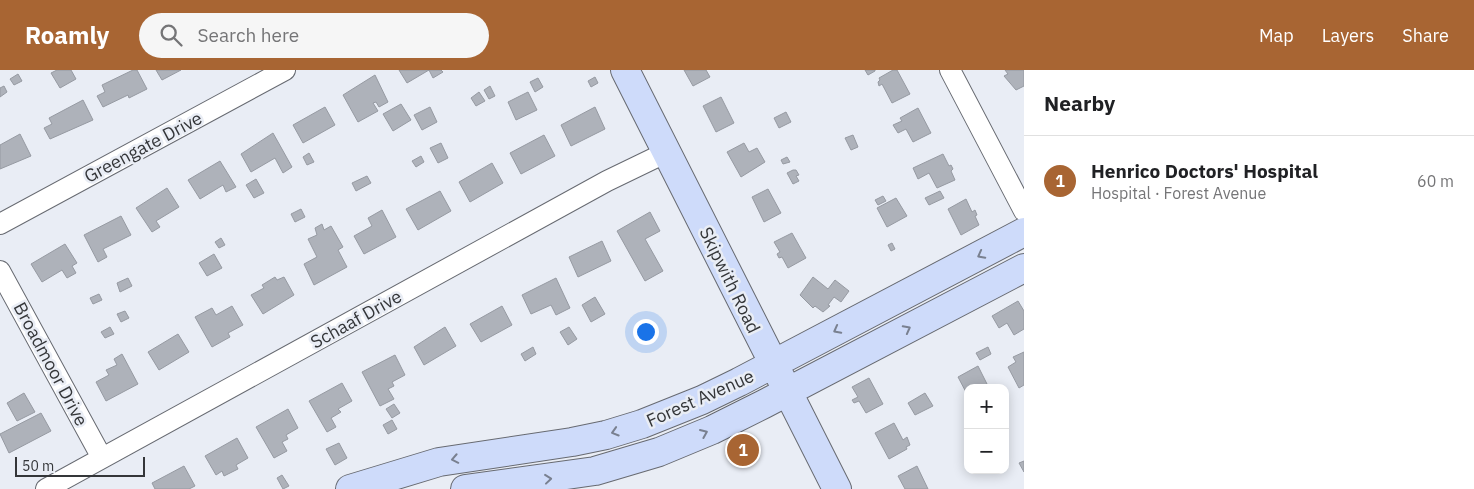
<!DOCTYPE html>
<html lang="en">
<head>
<meta charset="utf-8">
<style>
  body { margin:0; font-family:"IBM Plex Sans",sans-serif; background:#f6f6f6; color:#202124 }
  .controls { position:absolute; right:15px; bottom:15px; display:grid; overflow:hidden; border-radius:10px; box-shadow:0 2px 12px #0003 }
  .controls button { width:45px; height:45px; display:grid; place-items:center; padding:0; border:0; border-bottom:1px solid #e0e0e0; background:#fff; color:#202124; font:25px sans-serif }
  .scale { position:absolute; left:15px; bottom:12px; width:130px; box-sizing:border-box; padding-left:5px; border:2px solid #343639; border-top:0; font-size:14px; line-height:18px; white-space:nowrap; color:#343639; -webkit-text-stroke:4px #e9edf5; paint-order:stroke }
  .you { position:absolute; left:645px; top:261px; width:18px; height:18px; margin:-12px; border:4px solid #fff; border-radius:50%; background:#1a73e8; box-shadow:0 0 0 8px #1a73e833 }
  .badge { display:grid; place-items:center; width:32px; height:32px; border-radius:50%; background:#a86533; color:#fff; font-size:16px; font-weight:700 }
  .pin { position:absolute; translate:-50% -50%; border:2px solid #fff; box-shadow:0 1px 5px #0006 }
  .list { margin:0; padding:0; list-style:none }
  h2 { display:flex; justify-content:space-between; align-items:center; height:65px; margin:0; padding:0 20px; font-size:21px }
  h2 small { font-size:16px; font-weight:400; color:#757577 }
  .list li { display:grid; grid-template-columns:32px 1fr auto; gap:15px; align-items:center; box-sizing:border-box; height:90px; padding:0 20px; border-top:1px solid #e0e0e0 }
  .list b { display:block; font-size:19px; white-space:nowrap }
  .list p { margin:0; font-size:16px; white-space:nowrap; color:#757577 }
  .list em { font-size:16px; font-style:normal; color:#757577 }
  .icon { flex:none; width:28px; height:28px; fill:none; stroke:currentColor; stroke-width:2; stroke-linecap:round; stroke-linejoin:round }
  .map { position:relative; flex:none; width:1024px; height:419px; overflow:hidden }
  header { display:flex; align-items:center; gap:30px; box-sizing:border-box; height:70px; padding:0 25px; background:#a86533; color:#fff }
  header strong { font-size:24px }
  nav { display:flex; gap:28px; margin-inline-start:auto; font-size:18px }
  .search { width:350px; height:45px; background:#f6f6f6; display:flex; align-items:center; gap:12px; box-sizing:border-box; padding:0 18px; border-radius:28px; color:#757577; font-size:19px }
  main { display:flex }
  aside { flex:1; background:#fff }
  .map>svg:first-child { display:block }
  .building { fill:#aeb2ba; stroke:#969aa2 }
  .lines { fill:none; stroke-linecap:round; stroke-linejoin:round }
  .street-casing { stroke:#676a71; stroke-width:22 }
  .secondary-casing { stroke:#676a71; stroke-width:30 }
  .street { stroke:#fff; stroke-width:20 }
  .secondary { stroke:#cedbfa; stroke-width:28 }
  .oneway { stroke:#798090 }
  .labels { text-anchor:middle; dominant-baseline:central; stroke-width:5; stroke-linejoin:round; paint-order:stroke }
  .street-label { font-size:18px; fill:#343639; stroke:#e9edf5 }
</style>
</head>
<body>
<header>
<strong>Roamly</strong>
<div class="search"><svg class="icon" aria-label="search" viewBox="0 0 24 24"><circle cx="10" cy="10" r="6"/><path d="M15 15l6 6"/></svg>Search here</div>
<nav><a>Map</a><a>Layers</a><a>Share</a></nav>
</header>
<main>
<div class="map">
<svg width="1024" height="419" viewBox="0 0 1024 419">
  <rect width="100%" height="100%" fill="#e9edf5"/>
  <!-- building -->
  <path class="building" d="M57 0H71L76 9 60 18 51 3Z
    M133 0H137L147 19 129 28 128 25 103 37 97 26 105 22 102 15Z
    M156 0H181L162 10Z
    M399 0H429L407 13Z
    M429 0H441L443 2 433 8Z
    M684 0H706L710 7 693 16Z
    M865 0H875V1L868 5Z
    M893 0H897L910 24 892 33 882 14 879 16 878 12 880 10 879 8Z
    M1005 0H1024V16L1016 20 1004 6 1008 4Z
    M18 4 22 11 14 15 10 9Z
    M375 5 388 32 379 37 376 32 373 33 378 41 358 52 343 25Z
    M595 7 598 13 591 17 588 11Z
    M538 8 543 17 535 22 530 12Z
    M4 16 7 22 0 27V18Z
    M490 16 495 26 489 29 484 20Z
    M479 22 485 31 476 36 471 28Z
    M528 22 537 40 516 50 508 32Z
    M721 27 734 53 716 62 703 36Z
    M83 30 93 50 50 69 44 58 52 54 49 48Z
    M401 34 411 50 393 61 383 44Z
    M325 37 335 55 303 73 293 55Z
    M430 37 437 52 422 60 414 45Z
    M595 37 605 59 571 76 561 55Z
    M918 38 931 63 913 72 906 59 898 63 893 55 902 51 900 48Z
    M786 42 791 52 779 58 774 48Z
    M273 63 292 97 283 103 275 88 251 102 241 84Z
    M20 64 31 86 0 99V75Z
    M544 65 555 86 521 104 510 83Z
    M853 65 858 77 851 80 845 68Z
    M441 73 448 88 438 93 430 78Z
    M744 73 749 82 757 78 765 92 741 107 727 82Z
    M309 83 314 92 307 95 303 87Z
    M943 84 949 96 951 95 953 99 951 101 955 110 937 118 929 103 918 109 913 98Z
    M421 86 424 92 416 97 412 91Z
    M787 87 790 92 783 94 781 90Z
    M220 91 236 117 226 122 223 115 200 129 188 110Z
    M492 93 503 113 470 132 459 112Z
    M793 100H796L799 105 796 106 799 111 793 114 787 103Z
    M367 106 371 113 356 121 352 113Z
    M256 109 264 123 254 128 246 115Z
    M167 118 179 137 156 151 160 157 152 162 136 138Z
    M768 119 781 143 764 152 752 127Z
    M440 121 451 141 418 160 406 139Z
    M940 121 944 128 929 135 925 128Z
    M883 126 886 131 878 135 875 130Z
    M896 128 907 146 887 157 877 138Z
    M966 129 972 142 975 140 977 145 975 146 979 155 961 165 948 139Z
    M301 139 305 147 295 152 291 144Z
    M382 140 396 167 364 184 354 166 372 156 368 148Z
    M650 142 660 161 645 169 663 201 645 211 617 161Z
    M121 146 131 165 103 179 107 187 98 192 84 165Z
    M322 154 324 160 331 156 343 177 338 180 347 197 314 215 304 194 317 187 308 169 317 165 315 158Z
    M792 163 806 188 788 198 782 187 779 188 777 184 780 182 774 172Z
    M221 168 225 175 219 178 215 172Z
    M602 171 611 191 578 207 569 187Z
    M892 173 895 179 891 181 888 175Z
    M65 174 77 193 72 196 76 203 67 208 62 200 42 212 31 194Z
    M214 184 222 198 207 206 199 193Z
    M275 207 277 210 284 207 294 225 263 244 251 225 264 218 262 215Z
    M813 207 828 219 835 210 849 221 841 232 834 227 828 235 830 236 823 242 815 236 813 238 800 225Z
    M128 208 132 216 120 222 117 213Z
    M556 208 570 238 556 245 551 235 531 244 522 225Z
    M99 224 102 230 93 234 90 228Z
    M595 227 605 244 591 252 582 235Z
    M1018 231 1024 241V259L1014 265 1007 253 999 258 992 246Z
    M232 236 243 255 228 263 230 267 212 277 195 247 212 238 216 245Z
    M502 236 512 255 481 272 470 254Z
    M125 241 129 248 121 252 117 244Z
    M110 257 114 264 105 268 101 262Z
    M445 257 456 276 424 295 414 277Z
    M569 257 577 269 568 275 560 262Z
    M178 264 189 282 159 300 148 282Z
    M533 277 536 284 525 291 521 284Z
    M988 277 991 284 980 290 976 283Z
    M1024 282V315L1019 318 1008 297 1016 292 1013 287Z
    M122 284 138 314 106 331 96 312 109 305 106 300 117 295 114 289Z
    M395 285 405 305 392 312 394 316 388 319 394 329 380 336 362 302Z
    M978 296 987 314 980 318H968L967 324 958 307Z
    M869 308 883 334 866 343 859 331 854 333 852 330 858 327 852 317Z
    M342 313 352 331 338 339 341 342 331 348 336 357 327 362 309 331Z
    M24 323 35 342 17 351 7 333Z
    M925 323 933 336 915 345 908 333Z
    M394 334 400 343 392 348 386 339Z
    M288 339 298 358 286 365 288 369 282 372 287 381 274 388 256 357Z
    M41 343 51 361 9 383 0 364Z
    M392 350 397 359 388 364 383 355Z
    M894 353 903 370 907 367 910 375 906 377 907 379 889 389 875 363Z
    M237 368 248 388 236 395 238 399 224 406 222 401 216 405 205 386Z
    M339 373 347 388 335 395 326 379Z
    M1024 391V402L1019 393Z
    M184 396 195 416 189 419H155L152 413Z
    M917 396 928 419H905L898 406Z
    M282 405 289 416 283 419 277 408Z"/>
  <g class="lines">
    <!-- street casing -->
    <g class="street-casing">
      <path id="street" d="M950 0 1024 141
        M0 154 285 0
        M0 201 102 388
        M46 419 607 111 667 82"/>
    </g>
    <!-- secondary casing -->
    <g class="secondary-casing">
      <path id="secondary" d="M625 0 837 419
        M350 419 439 392 572 372 606 365 642 354 702 330 739 312 1024 162
        M465 419 595 401 659 382 712 360 764 334 1024 198"/>
    </g>
    <!-- street -->
    <use href="#street" class="street"/>
    <!-- secondary -->
    <use href="#secondary" class="secondary"/>
  </g>
  <!-- one-way arrows -->
  <defs><path id="oneway-chevron" d="M-2-3.5L2.5 0L-2 3.5" fill="none" stroke-width="1.6" stroke-linecap="round" stroke-linejoin="round" transform="scale(1.25)"/></defs>
  <g class="oneway">
    <use href="#oneway-chevron" transform="translate(981 185) rotate(152)"/>
    <use href="#oneway-chevron" transform="translate(907 259) rotate(-28)"/>
    <use href="#oneway-chevron" transform="translate(837 260) rotate(152)"/>
    <use href="#oneway-chevron" transform="translate(615 362) rotate(163)"/>
    <use href="#oneway-chevron" transform="translate(704 363) rotate(-23)"/>
    <use href="#oneway-chevron" transform="translate(455 389) rotate(169)"/>
    <use href="#oneway-chevron" transform="translate(548 409) rotate(-6)"/>
  </g>
  <g class="labels">
    <!-- street labels -->
    <g class="street-label">
      <text transform="translate(143 77) rotate(-28)">Greengate Drive</text>
      <text transform="translate(730 210) rotate(64)">Skipwith Road</text>
      <text transform="translate(356 249) rotate(-29)">Schaaf Drive</text>
      <text transform="translate(51 294) rotate(62)">Broadmoor Drive</text>
      <text transform="translate(700 328) rotate(-24)">Forest Avenue</text>
    </g>
  </g>
</svg>
<div class="controls">
<button>+</button>
<button>−</button>
</div>
<div class="scale">50 m</div>
<div class="you"></div>
<div class="pin badge" style="left:743px;top:380px">1</div>
</div>
<aside>
<h2>Nearby<small></small></h2>
<ul class="list">
<li><span class="badge">1</span><div><b>Henrico Doctors' Hospital</b><p>Hospital · Forest Avenue</p></div><em>60 m</em></li>
</ul>
</aside>
</main>
</body>
</html>
